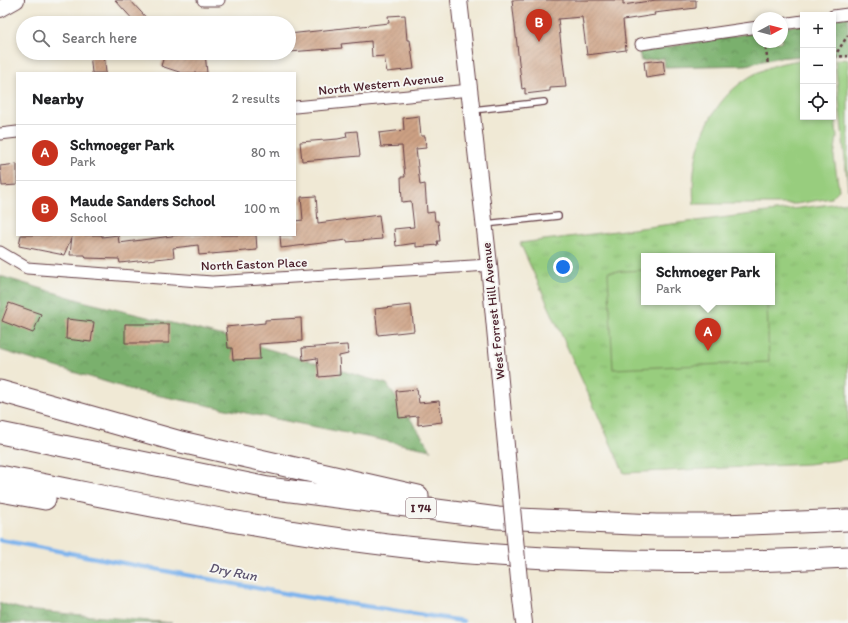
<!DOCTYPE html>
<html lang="en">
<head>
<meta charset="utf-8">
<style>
  body { margin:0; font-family:Itim,sans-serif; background:#f2f2f2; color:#202124 }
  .controls { position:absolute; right:12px; top:12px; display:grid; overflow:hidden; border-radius:0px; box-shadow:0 2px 6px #0003 }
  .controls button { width:36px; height:36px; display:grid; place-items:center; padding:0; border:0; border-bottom:1px solid #e0e0e0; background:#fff; color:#202124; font:20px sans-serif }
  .compass { position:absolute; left:752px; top:12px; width:36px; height:36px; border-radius:50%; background:#fff; box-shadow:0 2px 6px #0003; rotate:83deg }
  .you { position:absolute; left:563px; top:267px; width:14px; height:14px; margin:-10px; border:3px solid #fff; border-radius:50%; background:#1a73e8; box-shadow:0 0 0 6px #1a73e833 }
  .badge { display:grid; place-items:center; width:26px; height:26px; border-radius:50%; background:#c8321e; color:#fff; font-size:13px; font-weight:700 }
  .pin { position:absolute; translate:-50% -33px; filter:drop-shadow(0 1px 2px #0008) }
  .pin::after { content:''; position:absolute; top:21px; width:14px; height:12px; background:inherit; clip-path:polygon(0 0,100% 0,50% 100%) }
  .popup { position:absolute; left:641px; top:253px; width:134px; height:52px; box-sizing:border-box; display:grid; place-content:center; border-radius:0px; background:#fff; filter:drop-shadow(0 1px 3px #0005); font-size:13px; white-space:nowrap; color:#757577 }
  .popup b { font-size:15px; color:#202124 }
  .popup::after { content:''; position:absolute; left:50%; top:100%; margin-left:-8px; border:8px solid transparent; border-top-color:#fff }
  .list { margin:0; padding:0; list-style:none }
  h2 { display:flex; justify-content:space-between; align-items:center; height:52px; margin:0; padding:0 16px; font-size:17px }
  h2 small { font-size:13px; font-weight:400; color:#757577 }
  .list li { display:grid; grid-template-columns:26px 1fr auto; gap:12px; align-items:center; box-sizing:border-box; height:56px; padding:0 16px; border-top:1px solid #e0e0e0 }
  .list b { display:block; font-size:15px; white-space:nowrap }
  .list p { margin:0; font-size:13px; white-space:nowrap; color:#757577 }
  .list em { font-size:13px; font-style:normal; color:#757577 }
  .icon { flex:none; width:22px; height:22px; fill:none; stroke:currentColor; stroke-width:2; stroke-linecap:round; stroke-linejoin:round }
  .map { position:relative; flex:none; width:848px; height:623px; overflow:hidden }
  .search { position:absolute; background:#fff; box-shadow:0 2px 6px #0003; left:16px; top:16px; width:280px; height:44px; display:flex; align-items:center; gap:10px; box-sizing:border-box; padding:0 14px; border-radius:22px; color:#757577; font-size:15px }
  .panel { position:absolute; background:#fff; box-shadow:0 2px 6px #0003; left:16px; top:72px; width:280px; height:164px; border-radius:0px }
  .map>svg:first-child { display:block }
  .forest { fill:url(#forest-crowns); stroke:#62684c }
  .park { fill:url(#park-tufts); stroke:#717654; fill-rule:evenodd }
  .garden { fill:#98cd7e; stroke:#717654 }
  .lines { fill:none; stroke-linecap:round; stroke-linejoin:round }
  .stream { stroke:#7eb4ed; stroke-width:4.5 }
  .building { fill:url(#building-hatch) }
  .service-casing { stroke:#633d44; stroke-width:8 }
  .minor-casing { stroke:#633d44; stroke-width:13 }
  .secondary-casing { stroke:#633d44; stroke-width:18 }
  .motorway-casing { stroke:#633d44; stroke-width:23 }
  .path { stroke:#633d44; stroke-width:2.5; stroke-dasharray:3 3; stroke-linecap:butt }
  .service { stroke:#fff; stroke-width:5.5 }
  .minor { stroke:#fff; stroke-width:11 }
  .secondary { stroke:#fff; stroke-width:16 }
  .motorway { stroke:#fff; stroke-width:21 }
  .secondary-bridge-casing { stroke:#633d44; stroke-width:18; stroke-linecap:butt }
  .secondary-bridge { stroke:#fff; stroke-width:16 }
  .labels { text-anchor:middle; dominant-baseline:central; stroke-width:4; stroke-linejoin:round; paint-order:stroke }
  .shield { fill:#f6f6f2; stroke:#7e6067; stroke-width:1 }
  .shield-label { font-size:12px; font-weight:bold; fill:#4a1f2b }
  .street-label { font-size:13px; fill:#4a1f2b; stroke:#f6f6f2 }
  .water-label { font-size:14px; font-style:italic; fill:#5c536f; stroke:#f6f6f2 }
</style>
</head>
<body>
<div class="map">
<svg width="848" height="623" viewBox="0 0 848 623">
  <defs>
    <pattern id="forest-crowns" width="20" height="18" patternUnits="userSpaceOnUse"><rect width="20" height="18" fill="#7ab06d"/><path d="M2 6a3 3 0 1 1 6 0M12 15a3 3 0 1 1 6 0" fill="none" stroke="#668f5a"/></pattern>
    <pattern id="park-tufts" width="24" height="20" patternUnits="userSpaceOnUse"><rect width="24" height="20" fill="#98cd7e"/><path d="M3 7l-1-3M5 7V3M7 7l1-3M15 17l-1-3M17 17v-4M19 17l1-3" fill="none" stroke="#84b06d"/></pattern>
    <pattern id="building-hatch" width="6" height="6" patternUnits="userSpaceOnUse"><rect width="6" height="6" fill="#cda184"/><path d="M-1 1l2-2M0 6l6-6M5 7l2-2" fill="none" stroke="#a8836c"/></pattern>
  </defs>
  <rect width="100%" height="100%" fill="#f6f6f2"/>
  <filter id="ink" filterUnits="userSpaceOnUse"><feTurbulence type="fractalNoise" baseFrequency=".025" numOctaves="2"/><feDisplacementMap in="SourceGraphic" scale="8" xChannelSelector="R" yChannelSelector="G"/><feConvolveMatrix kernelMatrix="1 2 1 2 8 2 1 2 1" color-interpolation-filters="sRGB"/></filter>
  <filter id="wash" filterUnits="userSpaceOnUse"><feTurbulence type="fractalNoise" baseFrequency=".012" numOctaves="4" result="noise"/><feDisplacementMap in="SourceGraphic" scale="16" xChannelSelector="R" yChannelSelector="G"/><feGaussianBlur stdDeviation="0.9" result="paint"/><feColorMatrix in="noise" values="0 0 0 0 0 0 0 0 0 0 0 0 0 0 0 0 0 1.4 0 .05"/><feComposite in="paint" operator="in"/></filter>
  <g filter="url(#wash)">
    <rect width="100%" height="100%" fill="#f0e9d5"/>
    <!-- forest -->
    <path class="forest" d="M848 16V54H833V19Z
      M803 24V56L776 58 746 65 665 67 664 58 641 61 639 52 758 32V42H782V28Z
      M0 276 86 302 224 336 387 384 431 450 136 391 0 350Z
      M0 603 25 610 172 623H0Z"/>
    <!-- park -->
    <path class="park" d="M848 202V459L808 464 624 473 520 243ZM644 256H772V302H644Z"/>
    <!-- garden -->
    <path class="garden" d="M848 59V190L835 60Z
      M803 60V117H833V99L837 137 834 157 839 190 831 198 796 204H694C687 132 727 66 803 60Z
      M644 270V302H767L769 362 613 369 608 272Z"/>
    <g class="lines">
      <!-- stream -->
      <path class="stream" d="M0 540 299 596 463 621"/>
    </g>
    <g id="blocks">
      <!-- building -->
      <path class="building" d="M115 0H130L151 23H136Z
        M512 0H623V5L656 0H696V8L654 13 655 15 623 20 626 50 587 55 582 17 558 19 566 87 550 88V91L525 94V88L522 89Z
        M405 15 407 40H410L414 69 387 72 384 56 372 57 371 41 341 44 342 48 289 52V34L389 23 388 16Z
        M90 53H104L106 73H92Z
        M165 53H205L207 73H182L161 66Z
        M663 60 665 75 646 78 644 62Z
        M419 116 421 136H425L426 148 416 149 420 185 425 184 427 213 434 212 435 221H438L440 241H437L438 245 416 247V243L396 246 394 229 414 227 411 201 402 202 401 177H405L402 146 381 147 379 133 404 130 403 118Z
        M357 131 360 156 302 161 300 142 338 139 347 137 346 132Z
        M17 164V185L2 186 0 166Z
        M316 196 318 223 379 215 382 239 347 242V240L281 248 280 235H295V221L303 220 301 197Z
        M21 235H102V237L118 235 119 243 179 235H256L257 250 199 255 198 245 173 248 174 257 120 263 119 259 86 258 85 255H70L72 236 64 255 19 246Z
        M9 303 41 314 33 333 2 321Z
        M411 305 414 331 378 335 375 309Z
        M301 318 302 341 259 344 260 359 233 360 232 348H228L226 327 265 323V320Z
        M67 319 94 322 91 342 66 339Z
        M125 324H169V343H125Z
        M347 345 348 354 339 356 340 375 319 377 317 358 303 360 302 348Z
        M417 389 419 403 439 401 442 422 418 425V416L399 418 396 391Z"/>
    </g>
  </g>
  <g filter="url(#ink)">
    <use href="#blocks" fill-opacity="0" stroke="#633d44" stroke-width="1"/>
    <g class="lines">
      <!-- service casing -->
      <g class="service-casing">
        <path id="service" d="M473 110 544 102
          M485 224 558 216"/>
      </g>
      <!-- minor casing -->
      <g class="minor-casing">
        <path id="minor" d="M203 0H219
          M833 16 848 14
          M782 24 803 21
          M641 44 758 27
          M295 107 470 90
          M0 134 17 132
          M0 252 27 268 212 282 489 265"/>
      </g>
      <!-- secondary casing -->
      <g class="secondary-casing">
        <path id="secondary" d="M459 0 489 265 509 477
          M0 9 16 0
          M520 590 524 623"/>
      </g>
      <!-- motorway casing -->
      <g class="motorway-casing">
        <path id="motorway" d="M0 391 181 442 418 496
          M0 433 268 488 498 518 656 525H723L848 520
          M0 476C135 502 269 532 406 547 553 563 701 565 848 557
          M0 491 45 499"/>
      </g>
      <!-- path -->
      <path class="path" d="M765 42 768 65
        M834 57 848 35
        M834 57 848 56"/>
      <!-- service -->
      <use href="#service" class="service"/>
      <!-- minor -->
      <use href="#minor" class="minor"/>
      <!-- secondary -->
      <use href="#secondary" class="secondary"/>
      <!-- motorway -->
      <use href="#motorway" class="motorway"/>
      <!-- secondary-bridge casing -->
      <g class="secondary-bridge-casing">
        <path id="secondary-bridge" d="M509 477 520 590"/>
      </g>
      <!-- secondary-bridge -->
      <use href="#secondary-bridge" class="secondary-bridge"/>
    </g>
  </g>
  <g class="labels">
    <!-- shield labels -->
    <rect class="shield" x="406" y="498" width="30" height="20" rx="3"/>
    <g class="shield-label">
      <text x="421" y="508">I 74</text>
    </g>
    <!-- street labels -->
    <g class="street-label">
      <text transform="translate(381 84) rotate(-6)">North Western Avenue</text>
      <text transform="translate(254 264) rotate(-2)">North Easton Place</text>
      <text transform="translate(493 311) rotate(-96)">West Forrest Hill Avenue</text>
    </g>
    <!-- water labels -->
    <g class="water-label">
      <text transform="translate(233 572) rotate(11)">Dry Run</text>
    </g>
  </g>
</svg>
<div class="controls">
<button>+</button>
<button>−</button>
<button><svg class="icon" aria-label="locate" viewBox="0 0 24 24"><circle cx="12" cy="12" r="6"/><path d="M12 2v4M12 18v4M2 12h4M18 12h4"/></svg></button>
</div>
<svg class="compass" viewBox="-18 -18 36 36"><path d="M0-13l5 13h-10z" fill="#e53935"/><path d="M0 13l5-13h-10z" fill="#757577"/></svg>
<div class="you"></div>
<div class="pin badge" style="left:708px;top:351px">A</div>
<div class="popup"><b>Schmoeger Park</b>Park</div>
<div class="pin badge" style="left:539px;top:42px">B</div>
<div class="search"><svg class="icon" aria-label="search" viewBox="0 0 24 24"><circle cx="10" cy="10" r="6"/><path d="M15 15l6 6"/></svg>Search here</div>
<section class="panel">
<h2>Nearby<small>2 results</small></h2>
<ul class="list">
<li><span class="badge">A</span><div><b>Schmoeger Park</b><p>Park</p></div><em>80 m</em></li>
<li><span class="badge">B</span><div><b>Maude Sanders School</b><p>School</p></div><em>100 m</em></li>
</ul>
</section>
</div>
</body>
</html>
